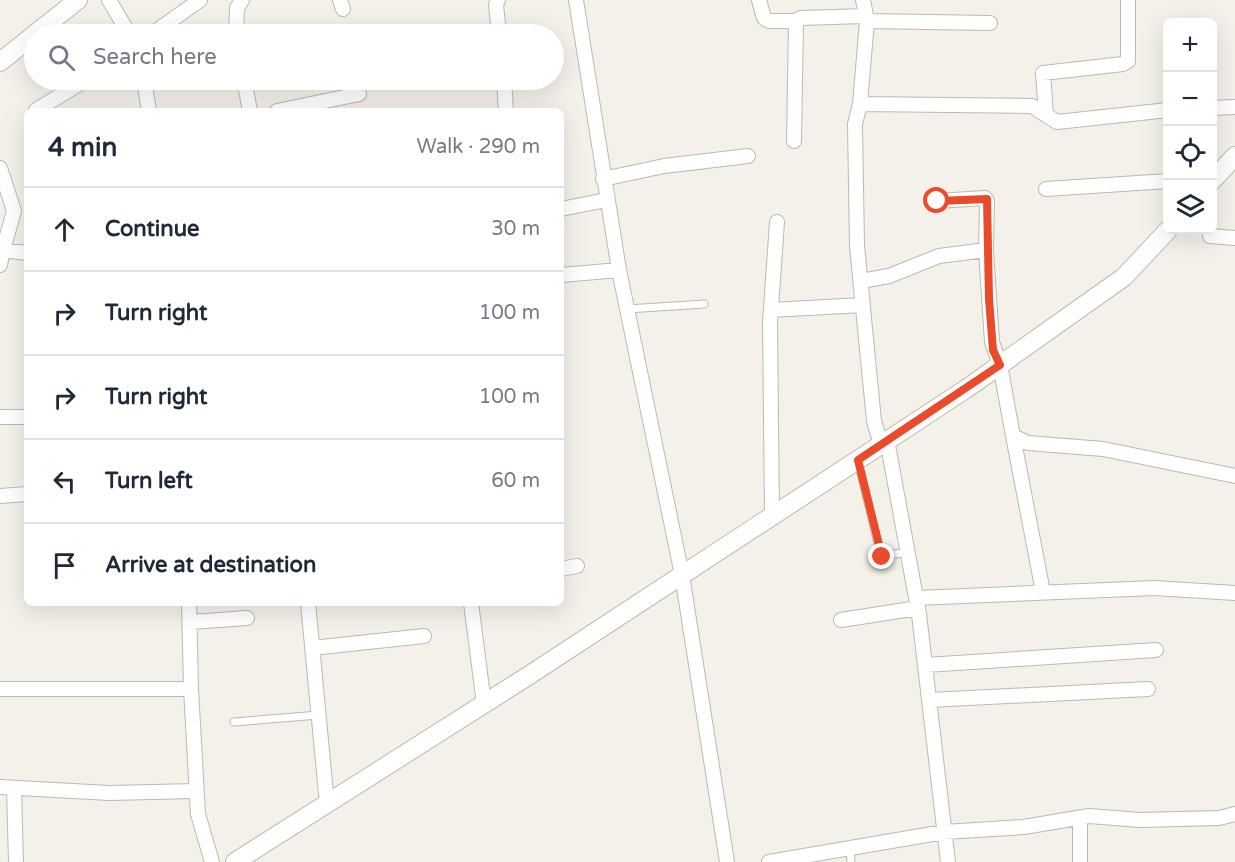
<!DOCTYPE html>
<html lang="en">
<head>
<meta charset="utf-8">
<style>
  body { margin:0; font-family:"Varela Round",sans-serif; background:#f2f2f3; color:#1f2937 }
  .controls { position:absolute; right:18px; top:18px; display:grid; overflow:hidden; border-radius:9px; box-shadow:0 6px 24px #0002 }
  .controls button { width:54px; height:54px; display:grid; place-items:center; padding:0; border:0; border-bottom:2px solid #e0e1e3; background:#fff; color:#1f2937; font:30px sans-serif }
  .stop { position:absolute; width:18px; height:18px; margin:-14px; border:4px solid #ea4b2a; border-radius:50%; background:#fff }
  .stop.end { background:#ea4b2a; border-color:#fff; box-shadow:0 2px 6px #0008 }
  .list { margin:0; padding:0; list-style:none }
  h2 { display:flex; justify-content:space-between; align-items:center; height:78px; margin:0; padding:0 24px; font-size:26px }
  h2 small { font-size:20px; font-weight:400; color:#747a83 }
  .list li { display:grid; grid-template-columns:39px 1fr auto; gap:18px; align-items:center; box-sizing:border-box; height:84px; padding:0 24px; border-top:2px solid #e0e1e3 }
  .list b { display:block; font-size:22px; white-space:nowrap }
  .list em { font-size:20px; font-style:normal; color:#747a83 }
  .icon { flex:none; width:33px; height:33px; fill:none; stroke:currentColor; stroke-width:2; stroke-linecap:round; stroke-linejoin:round }
  .map { position:relative; flex:none; width:1235px; height:862px; overflow:hidden }
  .search { position:absolute; background:#fff; box-shadow:0 6px 24px #0002; left:24px; top:24px; width:540px; height:66px; display:flex; align-items:center; gap:15px; box-sizing:border-box; padding:0 21px; border-radius:33px; color:#747a83; font-size:22px }
  .panel { position:absolute; background:#fff; box-shadow:0 6px 24px #0002; left:24px; top:108px; width:540px; height:498px; border-radius:9px }
  .map>svg:first-child { display:block }
  .lines { fill:none; stroke-linecap:round; stroke-linejoin:round }
  .service-casing { stroke:#bfb9ad; stroke-width:9 }
  .minor-casing { stroke:#bfb9ad; stroke-width:16 }
  .tertiary-casing { stroke:#bfb9ad; stroke-width:20 }
  .service { stroke:#fff; stroke-width:7 }
  .minor { stroke:#fff; stroke-width:14 }
  .tertiary { stroke:#fff; stroke-width:18 }
  .route { stroke:#ea4b2a; stroke-width:8 }
</style>
</head>
<body>
<div class="map">
<svg width="1235" height="862" viewBox="0 0 1235 862">
  <rect width="100%" height="100%" fill="#f4f1ea"/>
  <g class="lines">
    <!-- service casing -->
    <g class="service-casing">
      <path id="service" d="M627 309 704 304
        M858 461 881 556 909 552
        M234 722 319 715
        M850 848 851 862"/>
    </g>
    <!-- minor casing -->
    <g class="minor-casing">
      <path id="minor" d="M109 0 129 34
        M340 0 343 9
        M498 0 496 5 499 34
        M576 0 619 270 682 575 727 862
        M759 0 764 18 769 21H796
        M863 0 867 21 860 104 855 124 857 246 874 421 881 445
        M867 21 990 23
        M152 34 200 0
        M236 34 237 8 242 0
        M144 80 149 111
        M244 80 250 111
        M504 80 506 111
        M860 104 1032 106 1057 122 1168 110
        M1212 108 1235 107
        M36 110 86 80
        M277 111 359 94
        M1046 114 1043 73 1123 64 1128 61V0
        M794 141 796 21 800 18 865 16
        M0 168 14 211 3 250
        M603 179 664 166 748 156
        M1046 189 1168 181
        M937 201 985 198 987 201 986 250 992 342 1000 365 1013 436 1028 443 1103 449 1235 476
        M561 209 606 200
        M1210 236 1235 238
        M0 265 3 250 27 253
        M561 275 619 270
        M861 281 889 276 939 256 986 250
        M771 310 863 305
        M0 417H27
        M1013 436 1043 592
        M887 440 919 614 948 862
        M0 496 27 494
        M772 516 770 322 777 222
        M561 569 577 566
        M916 598 1154 588 1235 593
        M189 603 191 689
        M308 603 327 804
        M471 603 484 704
        M841 620 918 608
        M191 622 247 618
        M312 648 424 636
        M926 665 1156 650
        M0 689H191L198 814 212 862
        M930 700 1148 689
        M0 787 109 793 196 791
        M14 788 16 862
        M769 862 944 832 1024 827 1089 816 1140 820 1219 818 1235 814
        M1080 862V818"/>
    </g>
    <!-- tertiary casing -->
    <g class="tertiary-casing">
      <path id="tertiary" d="M35 34 78 0
        M0 62 34 35
        M1212 181 1235 156
        M235 862 528 676 966 389 1124 277 1168 230"/>
    </g>
    <!-- service -->
    <use href="#service" class="service"/>
    <!-- minor -->
    <use href="#minor" class="minor"/>
    <!-- tertiary -->
    <use href="#tertiary" class="tertiary"/>
  </g>
  <g class="lines">
    <!-- route -->
    <path class="route" d="M882 557 858 460 1000 365 993 350 989 299 987 199 937 201"/>
  </g>
</svg>
<div class="controls">
<button>+</button>
<button>−</button>
<button><svg class="icon" aria-label="locate" viewBox="0 0 24 24"><circle cx="12" cy="12" r="6"/><path d="M12 2v4M12 18v4M2 12h4M18 12h4"/></svg></button>
<button><svg class="icon" aria-label="layers" viewBox="0 0 24 24"><path d="M12 4l9 5-9 5-9-5zM3 14l9 5 9-5"/></svg></button>
</div>
<div class="stop" style="left:937px;top:201px"></div>
<div class="stop end" style="left:882px;top:557px"></div>
<div class="search"><svg class="icon" aria-label="search" viewBox="0 0 24 24"><circle cx="10" cy="10" r="6"/><path d="M15 15l6 6"/></svg>Search here</div>
<section class="panel">
<h2>4 min<small>Walk · 290 m</small></h2>
<ul class="list">
<li><svg class="icon" aria-label="ahead" viewBox="0 0 24 24"><path d="M12 20V5M6 11l6-6 6 6"/></svg><div><b>Continue</b></div><em>30 m</em></li>
<li><svg class="icon" aria-label="right" viewBox="0 0 24 24"><path d="M7 20v-9h11M14 6l5 5-5 5"/></svg><div><b>Turn right</b></div><em>100 m</em></li>
<li><svg class="icon" aria-label="right" viewBox="0 0 24 24"><path d="M7 20v-9h11M14 6l5 5-5 5"/></svg><div><b>Turn right</b></div><em>100 m</em></li>
<li><svg class="icon" aria-label="left" viewBox="0 0 24 24"><path d="M17 20v-9H6M10 6l-5 5 5 5"/></svg><div><b>Turn left</b></div><em>60 m</em></li>
<li><svg class="icon" aria-label="arrive" viewBox="0 0 24 24"><path d="M6 21V4h12l-3 4 3 4H6"/></svg><div><b>Arrive at destination</b></div></li>
</ul>
</section>
</div>
</body>
</html>
